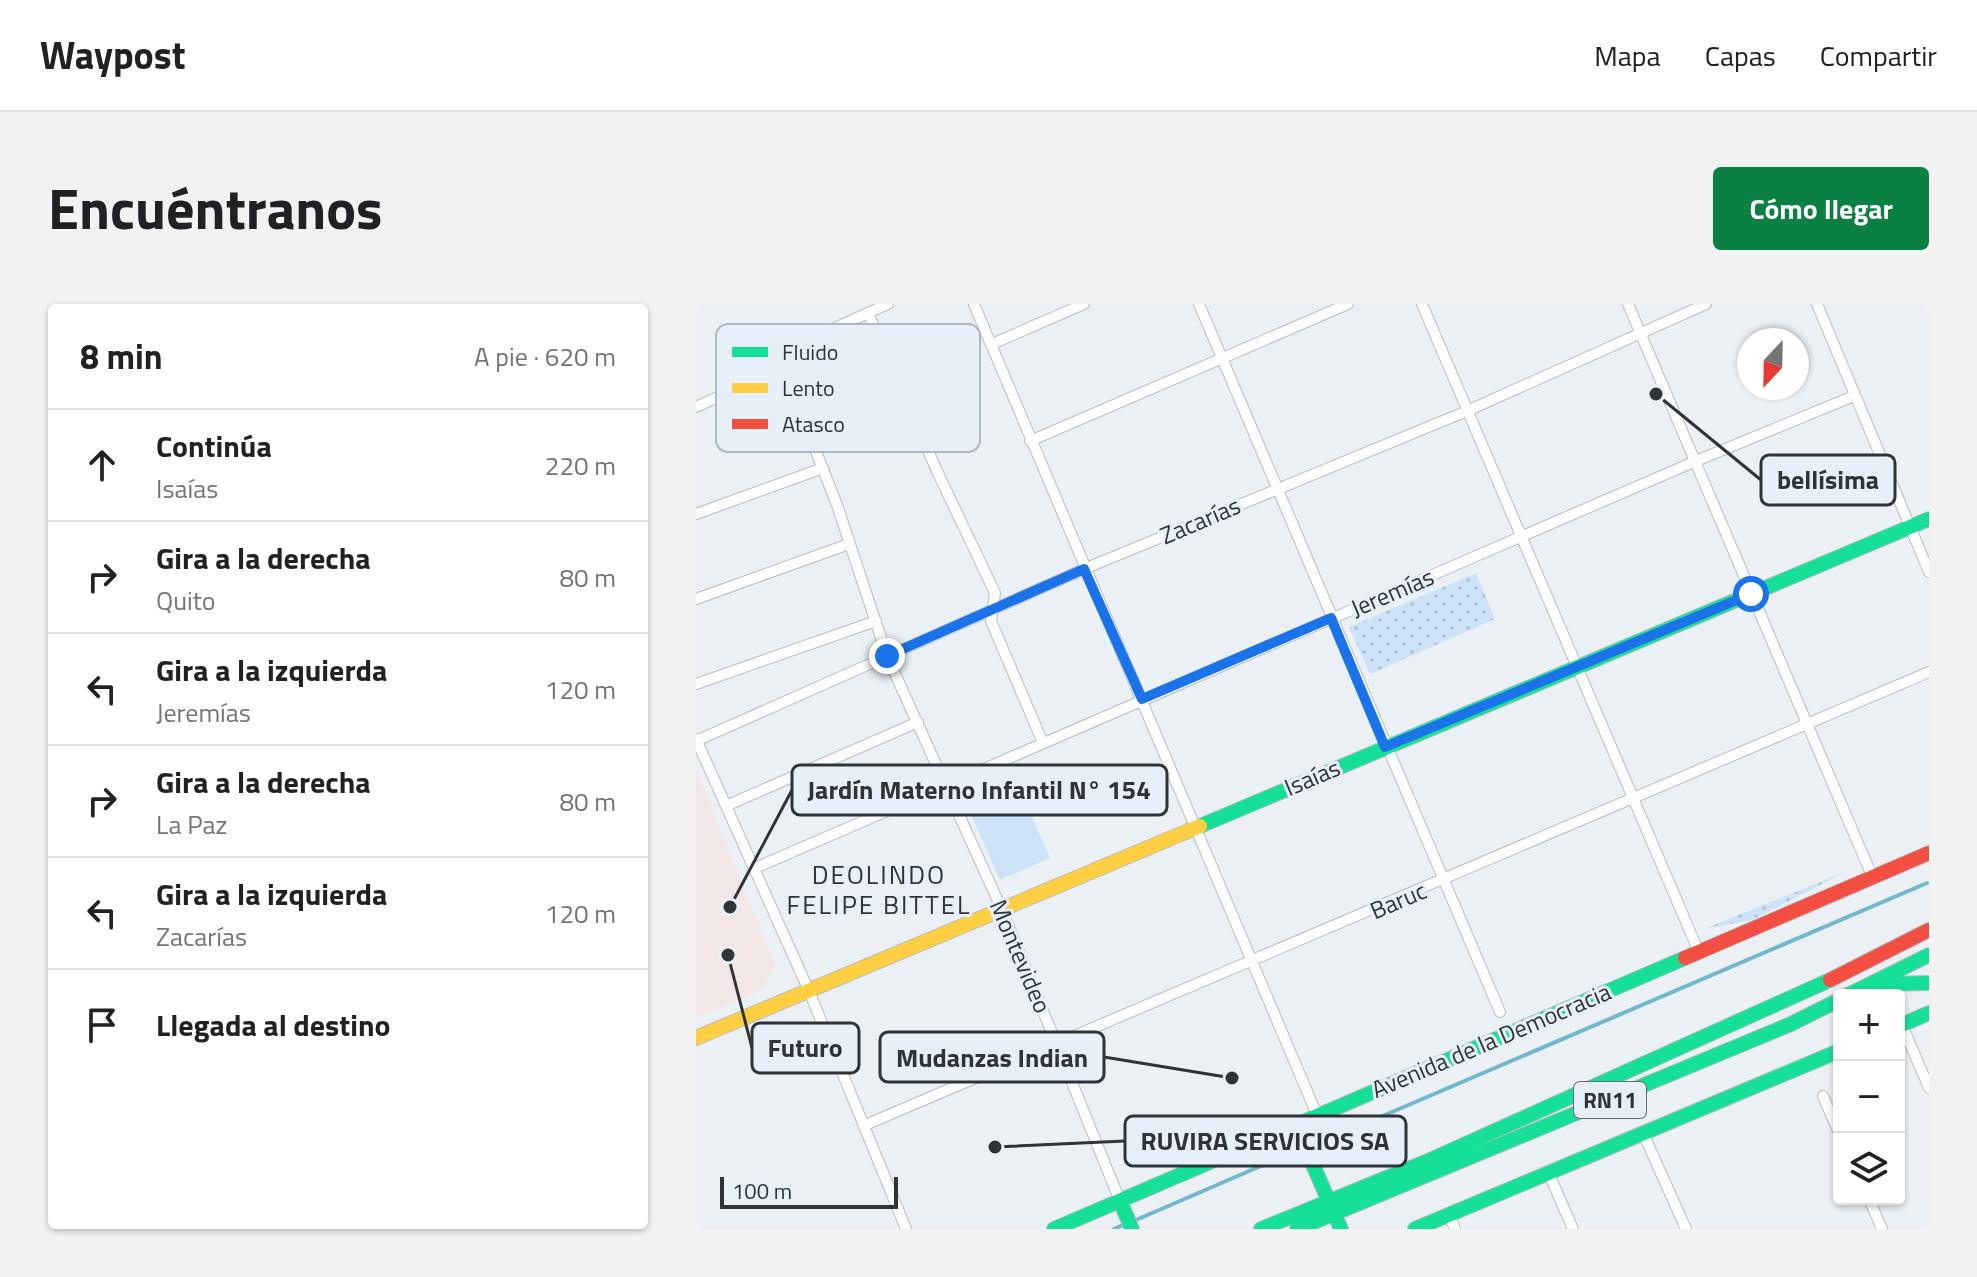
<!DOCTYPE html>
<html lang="es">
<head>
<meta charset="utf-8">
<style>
  body { margin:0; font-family:"Titillium Web",sans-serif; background:#f2f2f2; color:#202124 }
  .controls { position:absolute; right:24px; bottom:24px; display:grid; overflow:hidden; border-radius:8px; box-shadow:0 2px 6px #0004 }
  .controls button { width:72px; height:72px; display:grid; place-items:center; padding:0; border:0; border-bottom:2px solid #e0e0e0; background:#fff; color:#202124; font:40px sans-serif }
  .compass { position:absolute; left:1041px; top:24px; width:72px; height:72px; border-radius:50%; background:#fff; box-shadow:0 2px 6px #0004; rotate:202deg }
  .scale { position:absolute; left:24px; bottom:20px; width:178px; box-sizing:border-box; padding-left:8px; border:4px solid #303437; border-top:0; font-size:22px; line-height:28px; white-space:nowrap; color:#303437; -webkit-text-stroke:6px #e7f0f8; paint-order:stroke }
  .stop { position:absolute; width:24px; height:24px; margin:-18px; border:6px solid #1a73e8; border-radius:50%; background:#fff }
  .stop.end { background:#1a73e8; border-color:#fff; box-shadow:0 2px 8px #0008 }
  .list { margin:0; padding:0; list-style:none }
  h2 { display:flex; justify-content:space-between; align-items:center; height:104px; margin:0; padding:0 32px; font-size:34px }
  h2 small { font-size:26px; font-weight:400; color:#757577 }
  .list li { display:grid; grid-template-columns:52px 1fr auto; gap:24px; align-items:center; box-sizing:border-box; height:112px; padding:0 32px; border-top:2px solid #e0e0e0 }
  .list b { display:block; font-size:30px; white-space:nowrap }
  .list p { margin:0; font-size:26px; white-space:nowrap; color:#757577 }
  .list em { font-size:26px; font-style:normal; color:#757577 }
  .icon { flex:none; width:44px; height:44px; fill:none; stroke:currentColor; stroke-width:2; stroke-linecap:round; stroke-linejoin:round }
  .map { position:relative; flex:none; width:1233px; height:925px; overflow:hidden; border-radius:8px }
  header { display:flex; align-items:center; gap:48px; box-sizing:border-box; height:112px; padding:0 40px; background:#fff; border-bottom:2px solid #e0e0e0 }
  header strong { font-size:38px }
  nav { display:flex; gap:44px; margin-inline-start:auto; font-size:28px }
  .intro { display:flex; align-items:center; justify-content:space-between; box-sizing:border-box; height:192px; padding:0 48px }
  h1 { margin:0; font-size:56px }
  .button { padding:20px 36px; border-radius:8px; background:#0b8043; color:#fff; font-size:28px; font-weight:700 }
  main { display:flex; gap:48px; padding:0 48px }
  aside { flex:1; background:#fff; border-radius:8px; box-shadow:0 2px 6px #0004 }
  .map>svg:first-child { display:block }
  .education { fill:#f2e6e7 }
  .grass { fill:url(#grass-dots) }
  .garden { fill:#cce2f7 }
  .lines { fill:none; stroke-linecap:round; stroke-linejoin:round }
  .stream { stroke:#73b7cf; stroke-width:4 }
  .street-casing { stroke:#babdc1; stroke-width:12 }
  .fast-casing { stroke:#babdc1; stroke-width:16 }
  .slow-casing { stroke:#babdc1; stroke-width:16 }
  .jam-casing { stroke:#babdc1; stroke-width:16 }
  .street { stroke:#fcfdfd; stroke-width:10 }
  .fast { stroke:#16e098; stroke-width:14 }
  .slow { stroke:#ffcf43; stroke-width:14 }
  .jam { stroke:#f24e42; stroke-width:14 }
  .route { stroke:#1a73e8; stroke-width:10 }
  .labels { text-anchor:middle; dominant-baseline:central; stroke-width:6; stroke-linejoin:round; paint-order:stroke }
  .shield { fill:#e7f0f8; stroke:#676c71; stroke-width:2 }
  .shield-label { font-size:22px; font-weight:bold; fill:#303437 }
  .street-label { font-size:24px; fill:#303437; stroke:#e7f0f8 }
  .neighbourhood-label { font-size:26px; letter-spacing:2px; fill:#303437; stroke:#e7f0f8 }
  .key { fill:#e7f0f8; stroke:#b0b8be; stroke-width:2 }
  .key-label { font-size:22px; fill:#303437 }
  .leader { fill:none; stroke:#303437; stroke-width:3 }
  .callout-dot { fill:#303437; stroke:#e7f0f8; stroke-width:3 }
  .callout { fill:#e7f0f8; stroke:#303437; stroke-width:3 }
  .callout-label { font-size:26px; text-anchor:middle; font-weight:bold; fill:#303437 }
</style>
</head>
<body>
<header>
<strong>Waypost</strong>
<nav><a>Mapa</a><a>Capas</a><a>Compartir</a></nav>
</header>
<div class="intro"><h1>Encuéntranos</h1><a class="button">Cómo llegar</a></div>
<main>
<aside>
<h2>8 min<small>A pie · 620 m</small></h2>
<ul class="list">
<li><svg class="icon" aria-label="ahead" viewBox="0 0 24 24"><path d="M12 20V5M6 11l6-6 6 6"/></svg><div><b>Continúa</b><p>Isaías</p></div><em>220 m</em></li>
<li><svg class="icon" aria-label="right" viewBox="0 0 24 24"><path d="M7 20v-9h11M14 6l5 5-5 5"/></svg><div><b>Gira a la derecha</b><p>Quito</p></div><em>80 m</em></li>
<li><svg class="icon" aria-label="left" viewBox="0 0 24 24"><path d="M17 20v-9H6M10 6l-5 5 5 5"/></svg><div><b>Gira a la izquierda</b><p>Jeremías</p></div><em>120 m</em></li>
<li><svg class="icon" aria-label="right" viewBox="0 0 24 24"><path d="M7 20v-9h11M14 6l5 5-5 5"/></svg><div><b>Gira a la derecha</b><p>La Paz</p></div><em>80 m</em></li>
<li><svg class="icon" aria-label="left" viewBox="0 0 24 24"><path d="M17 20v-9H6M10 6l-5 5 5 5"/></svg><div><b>Gira a la izquierda</b><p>Zacarías</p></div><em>120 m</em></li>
<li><svg class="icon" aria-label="arrive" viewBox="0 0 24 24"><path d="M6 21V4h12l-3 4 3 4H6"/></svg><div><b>Llegada al destino</b></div></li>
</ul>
</aside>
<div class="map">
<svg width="1233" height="925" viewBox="0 0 1233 925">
  <defs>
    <pattern id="grass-dots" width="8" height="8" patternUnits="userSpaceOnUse" patternTransform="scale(2)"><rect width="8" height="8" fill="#cce2f7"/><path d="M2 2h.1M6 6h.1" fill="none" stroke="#b0c2d4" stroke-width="1.8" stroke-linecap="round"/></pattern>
  </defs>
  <rect width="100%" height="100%" fill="#ebf0f4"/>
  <!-- education -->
  <path class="education" d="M0 465 79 660 68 685 0 714Z"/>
  <!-- grass -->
  <path class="grass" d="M780 269 799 315 674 370 653 323Z
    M1151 567 1056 616 1008 625Z"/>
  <!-- garden -->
  <path class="garden" d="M315 466 354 554 304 576 265 488Z"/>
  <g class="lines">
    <!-- stream -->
    <path class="stream" d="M626 838 1231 579
      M440 916 588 852
      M418 925 427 921"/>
    <!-- street casing -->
    <g class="street-casing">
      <path id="street" d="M192 0 94 44 87 51V63L141 201 191 352 307 608 424 897
        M278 0 621 811
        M503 0 804 708
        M726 0 1002 646
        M932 0 1176 572
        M1121 0 1233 268
        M172 9 241 167 299 289 295 317 347 439
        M296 40 388 0
        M0 103 87 63
        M334 137 652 0
        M0 210 127 164
        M0 295 153 240
        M0 380 180 317
        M0 435 113 687 210 925
        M0 437 388 265 771 107 1010 0
        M32 501 222 418
        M59 564 1000 157 1158 92
        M1206 721 1233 784
        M1127 792 1143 829
        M169 821 1233 368
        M947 829 990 925
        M853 870 877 925
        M1173 895 1186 925
        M753 911 759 925"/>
    </g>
    <!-- fast casing -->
    <g class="fast-casing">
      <path id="fast" d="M504 522 1233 215
        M1181 680 1233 679
        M1152 691 1233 651
        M1203 722 1233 709
        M600 822 645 925
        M424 897 436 925
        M358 925 989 654
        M565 925 732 857 1134 676
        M601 925 1095 720 1143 696
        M719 925 1143 747"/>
    </g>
    <!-- slow casing -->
    <g class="slow-casing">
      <path id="slow" d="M0 734 504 522"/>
    </g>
    <!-- jam casing -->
    <g class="jam-casing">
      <path id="jam" d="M989 654 1233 549
        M1134 676 1233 626"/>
    </g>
    <!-- street -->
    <use href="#street" class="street"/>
    <!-- fast -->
    <use href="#fast" class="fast"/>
    <!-- slow -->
    <use href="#slow" class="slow"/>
    <!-- jam -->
    <use href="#jam" class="jam"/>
  </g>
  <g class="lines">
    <!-- route -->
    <path class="route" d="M191 352 388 265 446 395 635 314 689 443 1055 290"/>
  </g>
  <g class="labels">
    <!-- shield labels -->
    <rect class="shield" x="878" y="778" width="72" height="36" rx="6"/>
    <g class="shield-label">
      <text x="914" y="796">RN11</text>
    </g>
    <!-- street labels -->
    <g class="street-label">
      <text transform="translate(504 216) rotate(-23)">Zacarías</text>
      <text transform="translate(696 288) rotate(-23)">Jeremías</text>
      <text transform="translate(616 473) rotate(-23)">Isaías</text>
      <text transform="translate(702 596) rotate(-23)">Baruc</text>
      <text transform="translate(325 652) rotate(67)">Montevideo</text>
      <text transform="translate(795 736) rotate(-23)">Avenida de la Democracia</text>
    </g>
    <!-- neighbourhood labels -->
    <g class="neighbourhood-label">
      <text x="183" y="570">DEOLINDO<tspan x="183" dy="30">FELIPE BITTEL</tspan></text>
    </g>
  </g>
  <!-- legend -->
  <rect x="20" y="20" width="264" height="128" rx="12" class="key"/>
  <rect x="36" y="43" width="36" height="10" fill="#16e098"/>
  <rect x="36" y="79" width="36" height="10" fill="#ffcf43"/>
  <rect x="36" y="115" width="36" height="10" fill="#f24e42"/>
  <g class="key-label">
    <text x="86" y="56">Fluido</text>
    <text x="86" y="92">Lento</text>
    <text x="86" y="128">Atasco</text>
  </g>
  <!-- callouts -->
  <path class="leader" d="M960 90L1065 176M34 603L96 486M32 651L56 744M536 774L408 753M299 843L429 837"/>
  <g class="callout-dot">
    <circle cx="960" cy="90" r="8"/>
    <circle cx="34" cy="603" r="8"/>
    <circle cx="32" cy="651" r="8"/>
    <circle cx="536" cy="774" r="8"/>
    <circle cx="299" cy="843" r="8"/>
  </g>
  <g class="callout">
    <rect x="1065" y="151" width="134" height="50" rx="8"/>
    <rect x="96" y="461" width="375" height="50" rx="8"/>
    <rect x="56" y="719" width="107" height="50" rx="8"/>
    <rect x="184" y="728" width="224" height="50" rx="8"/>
    <rect x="429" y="812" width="281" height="50" rx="8"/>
  </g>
  <g class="callout-label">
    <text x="1132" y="185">bellísima</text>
    <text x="283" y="495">Jardín Materno Infantil N° 154</text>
    <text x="109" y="753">Futuro</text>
    <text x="296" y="763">Mudanzas Indian</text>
    <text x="569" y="846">RUVIRA SERVICIOS SA</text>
  </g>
</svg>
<div class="controls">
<button>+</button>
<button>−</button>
<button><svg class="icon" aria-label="layers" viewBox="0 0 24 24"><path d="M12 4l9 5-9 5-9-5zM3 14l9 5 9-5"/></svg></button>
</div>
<svg class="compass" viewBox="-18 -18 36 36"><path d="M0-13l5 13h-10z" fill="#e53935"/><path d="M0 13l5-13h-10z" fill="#757577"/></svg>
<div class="scale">100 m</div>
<div class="stop" style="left:1055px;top:290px"></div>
<div class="stop end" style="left:191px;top:352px"></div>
</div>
</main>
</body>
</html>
